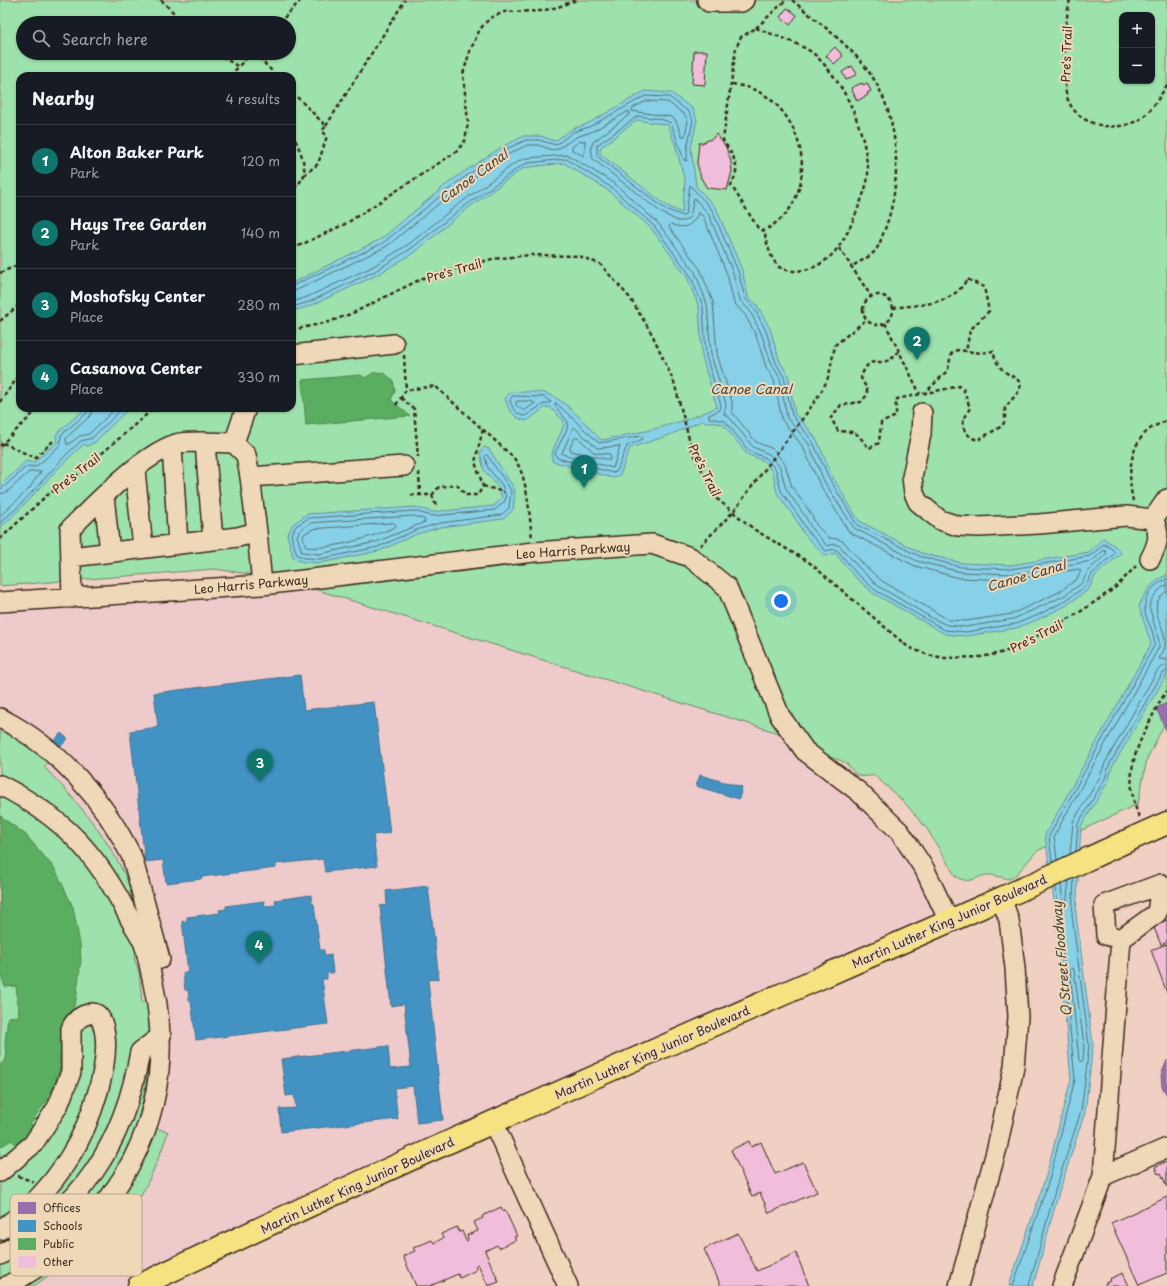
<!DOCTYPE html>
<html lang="en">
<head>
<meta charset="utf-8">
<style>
  body { margin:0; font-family:"Playpen Sans",sans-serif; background:#20242c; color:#f1f3f6 }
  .controls { position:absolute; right:12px; top:12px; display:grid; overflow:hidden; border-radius:8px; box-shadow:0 1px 3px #0004 }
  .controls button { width:36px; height:36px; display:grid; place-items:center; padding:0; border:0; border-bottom:1px solid #363941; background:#171b24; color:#f1f3f6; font:20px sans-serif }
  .you { position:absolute; left:781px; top:601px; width:14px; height:14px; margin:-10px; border:3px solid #fff; border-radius:50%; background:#1a73e8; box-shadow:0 0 0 6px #1a73e833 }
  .badge { display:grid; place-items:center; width:26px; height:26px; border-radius:50%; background:#0f766e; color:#fff; font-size:13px; font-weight:700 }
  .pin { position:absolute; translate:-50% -33px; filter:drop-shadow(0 1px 2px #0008) }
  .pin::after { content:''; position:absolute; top:21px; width:14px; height:12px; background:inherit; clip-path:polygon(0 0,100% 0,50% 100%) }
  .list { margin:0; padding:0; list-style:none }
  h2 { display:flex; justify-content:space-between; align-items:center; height:52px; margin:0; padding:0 16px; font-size:17px }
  h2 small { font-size:13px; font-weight:400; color:#9ea1a6 }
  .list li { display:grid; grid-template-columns:26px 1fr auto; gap:12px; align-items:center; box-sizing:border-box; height:72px; padding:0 16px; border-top:1px solid #363941 }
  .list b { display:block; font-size:15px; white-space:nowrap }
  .list p { margin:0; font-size:13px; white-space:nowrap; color:#9ea1a6 }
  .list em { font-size:13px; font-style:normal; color:#9ea1a6 }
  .icon { flex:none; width:22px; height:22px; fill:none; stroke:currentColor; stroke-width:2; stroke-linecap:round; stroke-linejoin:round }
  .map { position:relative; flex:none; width:1167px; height:1286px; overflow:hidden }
  .search { position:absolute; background:#171b24; box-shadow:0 1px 3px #0004; left:16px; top:16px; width:280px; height:44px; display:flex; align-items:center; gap:10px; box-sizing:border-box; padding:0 14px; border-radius:22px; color:#9ea1a6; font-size:15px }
  .panel { position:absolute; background:#171b24; box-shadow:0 1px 3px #0004; left:16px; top:72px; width:280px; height:340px; border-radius:12px }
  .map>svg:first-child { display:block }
  .built { fill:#efcaca }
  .green { fill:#9de1ac; stroke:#6c8665; fill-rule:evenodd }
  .water { fill:#87d1e8; stroke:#698e97; fill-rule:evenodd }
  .offices { fill:#9970ab; stroke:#7d5b81 }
  .schools { fill:#4393c3; stroke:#417492 }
  .public { fill:#5aae61; stroke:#51864d }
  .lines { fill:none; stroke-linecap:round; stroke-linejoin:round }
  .shore { stroke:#596d6f; stroke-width:1 }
  .building { fill:#f0bddb; stroke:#3b2a1e }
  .minor-casing { stroke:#3b2a1e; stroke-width:22 }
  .major-casing { stroke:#3b2a1e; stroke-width:25 }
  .path { stroke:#3b2a1e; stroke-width:2.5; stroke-dasharray:4 3; stroke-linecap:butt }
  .minor { stroke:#efd8b8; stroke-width:19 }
  .major { stroke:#f7e281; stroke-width:22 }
  .labels { text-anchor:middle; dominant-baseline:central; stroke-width:4; stroke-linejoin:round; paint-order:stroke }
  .street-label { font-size:12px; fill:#3b2a1e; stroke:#efd8b8 }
  .water-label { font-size:13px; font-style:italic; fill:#46433c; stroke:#efd8b8 }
  .key { fill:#efd8b8; stroke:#b9a48a; stroke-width:1 }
  .key-label { font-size:11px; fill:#3b2a1e }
</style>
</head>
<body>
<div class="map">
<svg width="1167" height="1286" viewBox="0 0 1167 1286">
  <rect width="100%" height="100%" fill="#efd0c2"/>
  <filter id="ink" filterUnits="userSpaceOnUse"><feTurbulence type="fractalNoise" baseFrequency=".025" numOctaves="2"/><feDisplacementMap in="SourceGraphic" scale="8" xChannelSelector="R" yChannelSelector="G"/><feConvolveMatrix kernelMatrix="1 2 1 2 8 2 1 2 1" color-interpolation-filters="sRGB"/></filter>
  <g filter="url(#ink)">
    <!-- built -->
    <path class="built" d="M352 573 780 716 900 832 949 921 139 1286H0V602Z"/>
    <!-- green -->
    <path class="green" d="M0 0H1167V719L1147 759 1138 804 1037 851 1015 876 1009 879C1003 878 992 874 987 875 973 877 972 885 956 877L927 829 904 802 874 775C870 776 865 777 861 776 853 774 852 769 847 764 839 758 823 757 814 750V744L301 585 276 578 215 569 0 586ZM1122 15H1152V81H1122ZM23 23H289V53H23ZM20 76H292V408H20Z
      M0 708 15 716 60 749 44 767C87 811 124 857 141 917 145 929 145 942 147 953L134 957 139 972 142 1002H148C151 1046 150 1079 137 1122L168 1132C153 1178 130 1220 99 1259L81 1244 56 1270 34 1286H0Z"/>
    <!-- water -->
    <path class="water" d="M645 91 671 93 693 109 697 120 691 148 696 186 716 208 742 270 748 297 757 305 770 329 780 362 788 375 795 414 805 424 817 440 832 476 859 521 921 553 962 563 1011 565 1089 552 1103 538 1115 546 1121 553 1095 576 1089 589 1067 605 1039 619 1016 628 966 636 945 634 873 593 853 575 835 553 825 556 804 534 797 521 777 493 773 473 764 461 747 454 723 424 702 421 667 436 630 448 620 475 613 478 552 461C550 446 563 436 564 421L550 407 544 408 527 421C513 418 509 411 505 398L510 393C521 392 533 391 544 393 565 398 586 425 601 440 640 433 682 424 717 407L702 357 699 307 687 277 651 228 609 191 564 163 529 167 522 169 460 214 415 252 377 275 310 306 292 311V283L381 239 452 180 500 148 524 136H540L555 141 572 129 587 124ZM637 120 668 125 676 147 685 182 682 213 667 206 600 154V148Z
      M86 408H129L95 442 87 446 84 444C54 470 30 501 0 528V486L26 461 33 463 57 442 56 434Z
      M484 447 489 449 515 490 513 510 503 519 441 527 417 534 379 551 320 563 304 562 294 559 287 535 293 524 307 514 415 507 432 512 494 506 502 498 499 488 484 470 480 453Z
      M1167 575V674L1112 767 1109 780 1081 826 1076 914 1093 1045 1085 1112 1059 1192 1033 1286H1009L1046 1176 1071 1079 1056 916 1045 835 1151 644 1139 606C1146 591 1152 581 1167 575Z"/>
    <!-- offices -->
    <path class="offices" d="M1167 703V732L1156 708Z
      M1167 1060V1095L1162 1087 1161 1075Z"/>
    <!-- schools -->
    <path class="schools" d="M300 675 304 710 374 702 390 833 373 835 377 866 325 872 323 859 276 864V868L201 877V879L166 883 163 860 145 862 130 731 158 727 154 693Z
      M61 733 68 739 60 747 54 741Z
      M700 775 742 787 739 799 696 786Z
      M428 886 439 979 428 980 443 1120 417 1123 413 1086 394 1088 398 1119 281 1132 279 1109 296 1108 294 1095 286 1096 281 1059 388 1046 390 1069 411 1067 404 1004 391 1006 380 906 387 905 386 891Z
      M311 895 312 904H314L320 950H324L325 956 331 955 333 973H327V979H322L328 1024 196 1040 191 1001H189L188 990H185L183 973 188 972 182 921H187V917L220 913 219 910 226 909V906L264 901 265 906 276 905 275 900Z"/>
    <!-- public -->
    <path class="public" d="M378 372 384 373 393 380 395 391 391 400 410 416 306 425 302 380 361 375 365 378 373 373Z
      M0 816 25 834 55 869 73 907 80 944 81 960 76 1000 62 1040 59 1064 61 1065 51 1093 53 1094 41 1108 34 1118 35 1119 30 1123 35 1129 16 1145 12 1140 0 1147V1066L6 1059 5 1042 8 1017 19 1016 16 986 5 987 0 971Z"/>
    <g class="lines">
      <!-- shore -->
      <path class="shore" d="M647 101 668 102 685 115 688 121 685 136H682L676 121 672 117 632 111 633 108Z
        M585 141 584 156 572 150V147L578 142Z
        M698 213 703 216 727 274 734 303 745 315 756 335 766 367 774 380 782 420 803 447 819 483 849 532 915 566 959 578 1011 580 1079 569 1081 571 1077 579 1059 592 1012 614 966 621 949 620 882 581 864 565 844 542 838 539 829 538 817 526 810 512 792 487 785 464 773 449 756 442 732 412V402L717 354 713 302 700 269 669 227 671 224C684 230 693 226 698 213Z
        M292 286 383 243 455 184 502 151 526 140H539L556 145 573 132 589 127 645 96 669 97 689 112 693 120 687 148V161L684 160 671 123 661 119 638 116 597 145V156L665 209 683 216 686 213 690 185 712 210 738 271 745 298 754 308 766 331 776 363 784 377 792 415 813 442 829 478 857 525 919 556 961 567 1011 569 1090 556 1104 544 1112 549 1115 553 1092 574 1086 586 1065 601 1036 616 1015 624 966 632 945 630 875 590 856 573 838 551 834 549 826 551 808 532 800 518 781 491 776 470 766 458 749 451 725 421 709 418V415L720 410 721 405 706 356 703 306 690 275 654 226 612 188 566 159 528 163 521 166 458 211 412 248 375 271 309 302 292 307
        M292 291 297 290 387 246 458 188 505 156 527 145H538L552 150 558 149 576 137 591 132 629 111 630 114 593 142 591 148 593 159 662 213 678 221H684L690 217 694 198 708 213 733 273 740 300 750 311 761 333 772 365 780 378 787 418 809 444 824 481 854 528 917 561 961 572 1012 574 1092 561 1104 550 1107 553 1088 571 1082 583 1062 597 1013 619 966 627 947 625 932 618 878 586 860 569 840 546 835 544 827 546 812 529 805 516 786 489 780 467 769 454 753 447 730 418 724 414 726 404 711 355 707 304 695 272 658 223 615 184 568 155 527 158 518 161 455 207 409 244 372 267 307 297 292 302
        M513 396 544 397 551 402 542 405 525 416C516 415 512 408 510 400Z
        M517 401H530L535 403 524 411 516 405Z
        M556 403 599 443 641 436 643 439 627 446 617 471 613 473 557 458 555 453 567 429 568 422 555 406Z
        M93 408 91 415 66 438 67 445 80 436 89 434 116 408
        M574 427 597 448 620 446 613 468 562 454Z
        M575 438H578L595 453 610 454V460L571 451 570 448Z
        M487 455 511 490 509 508 501 515 440 523 416 530 378 547 320 559 305 558 297 555 291 535 296 526 309 518 414 511 432 516 495 510 505 501 506 497 502 485 488 468 485 457Z
        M0 489 4 487 27 466 35 467 44 460 60 445 61 435 87 413 88 408
        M0 494 7 492 29 472 41 471 29 489 0 516
        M414 516 424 519 425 522 376 542 319 554 302 552 297 536 300 530 311 523Z
        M0 523 21 504 67 454 81 441 92 438 123 408
        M394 523 396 525 395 527C373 537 330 550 306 547L303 537 304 534 313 529Z
        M1167 591C1143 607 1167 625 1165 645 1165 650 1161 654 1159 659L1167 660
        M1076 851 1078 824 1105 779 1109 765 1162 674 1167 671
        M1070 854 1073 822 1100 777 1105 763 1157 671 1161 667 1167 666
        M1057 860 1054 836 1159 647V641L1149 606C1153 597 1157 589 1167 585
        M1052 862 1049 836 1154 646C1157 627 1137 616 1148 595 1152 587 1159 582 1167 579
        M1061 885 1063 904 1066 906 1069 881
        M1072 968 1074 970 1084 1045 1083 1060 1081 1062 1079 1060 1070 970Z
        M1013 1286 1050 1177 1075 1079 1056 887
        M1029 1286 1055 1191 1081 1111 1085 1081 1089 1045 1072 915 1074 879"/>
    </g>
    <!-- building -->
    <path class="building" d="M787 8 797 15 790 25 780 17Z
      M835 47 843 56 834 64 826 56Z
      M694 51H707L705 85 692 84Z
      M852 66 857 74 846 80 842 72Z
      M862 83 863 85 867 83 871 91 867 93 868 95 857 101 851 88Z
      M716 134 726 147 731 162 732 171 727 190 707 188 701 178 697 163 699 143H702L713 138Z
      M1167 920V942L1161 945 1153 925Z
      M1167 944V993L1151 950Z
      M749 1141 751 1147 761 1142 775 1174 803 1162 817 1192 769 1213 760 1193 752 1197 731 1150Z
      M1165 1162 1167 1164V1187L1161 1173 1158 1174 1155 1167Z
      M1167 1197V1273L1139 1285 1111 1223Z
      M501 1207 503 1211 505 1210 517 1236 514 1237 516 1240 499 1248 497 1245 485 1251 499 1282 488 1286 478 1264 475 1266 476 1270 460 1278 458 1274 430 1286H416L403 1256 415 1251 413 1248 432 1240 434 1243 443 1238 441 1234 457 1227 459 1232 462 1231 466 1241 468 1240 467 1235 478 1231 474 1222 483 1218 482 1216Z
      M738 1233 757 1271 796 1253 809 1286H721L704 1249Z
      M1123 1273 1129 1286H1106L1105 1283 1110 1281 1109 1279Z"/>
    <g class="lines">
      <!-- minor casing -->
      <g class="minor-casing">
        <path id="minor" d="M707 0 709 2H741L744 0
          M292 355 394 344
          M922 413 921 434 912 477 914 493 918 502 940 520 958 526 979 527 1039 524 1126 516 1153 519
          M205 443 213 540
          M234 443 246 408
          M172 446 178 544
          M135 470 143 548
          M250 477 404 466
          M104 496 110 552
          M1153 519 1167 499
          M257 532 262 585
          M71 557 238 537 257 532 250 477 246 455 234 443C221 443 188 440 176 444 142 455 96 503 70 529L72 598
          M1150 559C1158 544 1161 534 1153 519
          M0 602 262 585 534 552 652 544 690 557 727 587 780 716 805 751 859 792 900 832 925 870 949 921
          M0 718C58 747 104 800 132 857L160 959
          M0 785C65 818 98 855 130 919 134 927 140 934 144 944 148 956 150 970 153 983 182 1112 119 1223 7 1286
          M493 1122 568 1286
          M0 1172 33 1144 58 1106 71 1072V1029C74 1022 80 1016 88 1014 95 1011 99 1015 102 1022 115 1058 89 1127 69 1158 51 1187 28 1211 0 1230
          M1103 1176 1121 939 1157 913 1161 884 1104 905 1106 935 1121 939
          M0 1255C82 1208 124 1144 140 1052L161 1036
          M959 1286 997 1148 1014 1067 1018 1017 1015 968 1009 920 1001 898
          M1062 1286 1103 1176 1167 1148"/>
      </g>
      <!-- major casing -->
      <g class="major-casing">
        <path id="major" d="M139 1286C423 1149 714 1025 1002 898 1057 874 1112 847 1167 823"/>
      </g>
      <!-- path -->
      <path class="path" d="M161 0 184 23
        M792 0C819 23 848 43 869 72 900 115 903 181 885 229 882 236 880 245 875 251 870 257 859 262 852 266
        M1070 0C1065 14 1062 84 1067 97 1076 127 1119 135 1143 117 1153 109 1160 96 1167 85
        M279 23 301 0
        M756 28C771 34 802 44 814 54 842 80 860 118 866 155 866 161 869 167 868 173 868 184 862 198 858 208 847 237 832 269 796 271 790 271 781 270 777 265 769 255 767 243 764 231L758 228 731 185 736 174V166L733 156 723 140 736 48 741 37Z
        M756 28 786 0
        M216 53 239 67
        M254 53 277 76
        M230 76 251 53
        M732 84C744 86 756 89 766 96 799 119 813 169 792 205 786 216 775 224 764 231
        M292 92 326 126 322 131 327 136 318 164 304 175
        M326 126 405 0
        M292 134C298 144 306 163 304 175 302 181 296 186 292 191
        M839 248 871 296
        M292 249 347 223 456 152 465 141 468 122 463 74 470 51 480 29 490 18 504 12 541 11 558 7 576 0
        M0 273 20 264
        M863 310a15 15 0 1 1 30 0a15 15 0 1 1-30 0Z
        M893 308C920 304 953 306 967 279L984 287 989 311 970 330 966 352
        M0 321 20 304
        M885 323 920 394
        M292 330 329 322 353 313 423 278 492 259 531 255 579 256 600 264 630 298 652 334 674 382 692 450 716 498 755 530 810 563 908 647 928 655 945 658 981 657 1005 652 1053 628 1083 610 1115 588 1136 566
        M899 351C896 354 893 358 889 360 878 366 868 354 861 378L867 389V395L861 402 841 405 831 418 838 431 852 432 858 435 869 448 879 443 881 423 896 416V401L897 399 960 386 963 388 970 408C968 412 963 417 963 422 962 431 970 438 978 440L1002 426 1005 421V408L1019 391 1021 384C1016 376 1009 376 1003 370 997 365 995 358 993 351L982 353 957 350 951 354 948 370 926 392
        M404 355 406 390
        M401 398 414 409 418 457
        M0 402 20 374
        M396 405 406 390 435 386 512 456C528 473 529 514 532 538
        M3 443 35 458 54 440
        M0 446 39 408
        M419 472 420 494
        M483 486 504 492
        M411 495H432L439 487 457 485 466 495H478L483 486 475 462 483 429
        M432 495 437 508
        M1133 501C1128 478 1128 445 1150 429 1155 425 1162 423 1167 420
        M0 539 46 496 77 475 154 408
        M700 546 733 512 809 410 824 387 829 375 835 345 867 319
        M1139 817C1124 779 1133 752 1152 717 1156 709 1161 698 1167 691
        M18 1176 34 1182"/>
      <!-- minor -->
      <use href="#minor" class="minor"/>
      <!-- major -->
      <use href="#major" class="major"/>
    </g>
  </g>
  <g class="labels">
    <!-- street labels -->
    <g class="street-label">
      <text transform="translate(1066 54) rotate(-88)">Pre's Trail</text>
      <text transform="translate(454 270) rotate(-16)">Pre's Trail</text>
      <text transform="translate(705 470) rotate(64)">Pre's Trail</text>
      <text transform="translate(76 473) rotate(-38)">Pre's Trail</text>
      <text transform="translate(573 550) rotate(-4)">Leo Harris Parkway</text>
      <text transform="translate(251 584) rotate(-5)">Leo Harris Parkway</text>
      <text transform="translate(1036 636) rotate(-27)">Pre's Trail</text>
      <text transform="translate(949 921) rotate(-24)">Martin Luther King Junior Boulevard</text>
      <text transform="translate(652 1052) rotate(-24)">Martin Luther King Junior Boulevard</text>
      <text transform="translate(357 1185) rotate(-25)">Martin Luther King Junior Boulevard</text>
    </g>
    <!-- water labels -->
    <g class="water-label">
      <text transform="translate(473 176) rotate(-36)">Canoe Canal</text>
      <text x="751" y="388">Canoe Canal</text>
      <text transform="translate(1026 575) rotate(-16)">Canoe Canal</text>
      <text transform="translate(1061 959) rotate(-95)">Q Street Floodway</text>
    </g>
  </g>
  <!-- legend -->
  <rect x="10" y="1194" width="132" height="82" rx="6" class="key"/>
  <rect x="18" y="1202" width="18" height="12" fill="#9970ab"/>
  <rect x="18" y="1220" width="18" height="12" fill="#4393c3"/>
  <rect x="18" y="1238" width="18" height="12" fill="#5aae61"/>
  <rect x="18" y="1256" width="18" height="12" fill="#f0bddb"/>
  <g class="key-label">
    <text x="43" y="1212">Offices</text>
    <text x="43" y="1230">Schools</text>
    <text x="43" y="1248">Public</text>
    <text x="43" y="1266">Other</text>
  </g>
</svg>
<div class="controls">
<button>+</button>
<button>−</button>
</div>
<div class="you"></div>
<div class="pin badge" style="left:584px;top:488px">1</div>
<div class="pin badge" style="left:917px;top:360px">2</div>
<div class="pin badge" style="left:260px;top:782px">3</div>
<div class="pin badge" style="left:259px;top:964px">4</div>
<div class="search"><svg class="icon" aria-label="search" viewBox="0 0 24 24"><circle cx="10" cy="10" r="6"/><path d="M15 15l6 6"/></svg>Search here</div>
<section class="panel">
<h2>Nearby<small>4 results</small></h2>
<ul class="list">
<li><span class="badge">1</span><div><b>Alton Baker Park</b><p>Park</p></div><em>120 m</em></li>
<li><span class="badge">2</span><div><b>Hays Tree Garden</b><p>Park</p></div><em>140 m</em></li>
<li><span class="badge">3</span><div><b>Moshofsky Center</b><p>Place</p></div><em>280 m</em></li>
<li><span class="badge">4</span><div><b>Casanova Center</b><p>Place</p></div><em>330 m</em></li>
</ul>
</section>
</div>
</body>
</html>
